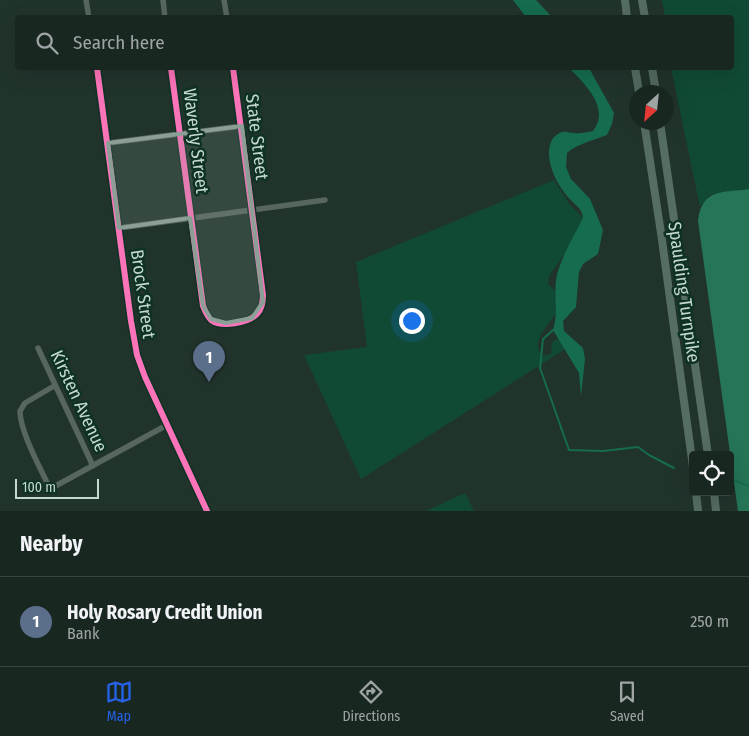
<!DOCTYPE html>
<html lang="en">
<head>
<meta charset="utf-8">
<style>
  body { margin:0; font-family:"Fira Sans Condensed",sans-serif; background:#222f2a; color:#f1f3f6 }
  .controls { position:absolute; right:15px; bottom:15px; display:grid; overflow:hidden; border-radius:5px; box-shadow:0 5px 20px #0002 }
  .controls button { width:45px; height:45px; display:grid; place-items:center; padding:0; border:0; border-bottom:1px solid #37443f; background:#192721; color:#f1f3f6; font:25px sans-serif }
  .compass { position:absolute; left:629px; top:85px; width:45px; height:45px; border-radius:50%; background:#192721; box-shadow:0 5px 20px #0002; rotate:207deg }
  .scale { position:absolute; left:15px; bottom:12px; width:84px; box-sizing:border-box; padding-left:5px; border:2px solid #c6d9cf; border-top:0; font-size:14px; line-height:18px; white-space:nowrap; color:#c6d9cf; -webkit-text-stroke:4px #0e3223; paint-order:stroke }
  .you { position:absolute; left:411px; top:320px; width:18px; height:18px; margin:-12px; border:4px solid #fff; border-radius:50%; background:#1a73e8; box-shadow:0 0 0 8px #1a73e833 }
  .badge { display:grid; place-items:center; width:32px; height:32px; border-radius:50%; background:#2563eb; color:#fff; font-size:16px; font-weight:700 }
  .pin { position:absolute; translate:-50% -41px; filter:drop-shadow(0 1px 2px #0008) }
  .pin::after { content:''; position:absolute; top:26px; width:18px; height:15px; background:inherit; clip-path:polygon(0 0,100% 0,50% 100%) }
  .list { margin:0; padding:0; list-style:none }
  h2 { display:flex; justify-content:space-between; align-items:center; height:65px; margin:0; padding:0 20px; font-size:21px }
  h2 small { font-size:16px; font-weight:400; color:#9fa5a5 }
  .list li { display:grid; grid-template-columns:32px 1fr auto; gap:15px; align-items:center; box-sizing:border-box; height:90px; padding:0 20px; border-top:1px solid #37443f }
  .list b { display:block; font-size:19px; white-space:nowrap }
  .list p { margin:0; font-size:16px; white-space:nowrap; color:#9fa5a5 }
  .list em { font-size:16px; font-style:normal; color:#9fa5a5 }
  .icon { flex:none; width:28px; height:28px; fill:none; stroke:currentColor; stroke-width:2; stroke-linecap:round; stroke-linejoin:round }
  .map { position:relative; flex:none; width:749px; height:511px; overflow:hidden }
  .search { position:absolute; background:#192721; box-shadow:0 5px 20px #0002; left:15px; right:15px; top:15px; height:55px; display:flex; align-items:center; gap:12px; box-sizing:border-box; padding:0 18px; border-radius:5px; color:#9fa5a5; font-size:19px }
  .sheet { height:155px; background:#192721 }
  nav { display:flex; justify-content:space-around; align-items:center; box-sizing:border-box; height:70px; border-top:1px solid #37443f; background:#192721; font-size:14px; color:#9fa5a5 }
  nav a { display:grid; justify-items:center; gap:2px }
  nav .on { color:#2563eb }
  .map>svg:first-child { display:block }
  .green { fill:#104a35 }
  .forest { fill:#257556 }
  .water { fill:#156c4e }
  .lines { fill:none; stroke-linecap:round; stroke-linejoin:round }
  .stream { stroke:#156c4e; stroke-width:2 }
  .minor { stroke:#57665f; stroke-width:5.5 }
  .highway { stroke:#566d63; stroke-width:8 }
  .cycleway-casing { stroke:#0e3223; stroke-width:9 }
  .cycleway { stroke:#fb73b8; stroke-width:6 }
  .marked { fill:#8c9f96; fill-opacity:0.2; stroke:#8c9f96; stroke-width:4; stroke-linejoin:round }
  .labels { text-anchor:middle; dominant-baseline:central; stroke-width:5; stroke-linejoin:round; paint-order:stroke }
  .street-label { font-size:18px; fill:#c6d9cf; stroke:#0e3223 }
</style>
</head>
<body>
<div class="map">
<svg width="749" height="511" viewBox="0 0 749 511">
  <rect width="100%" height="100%" fill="#21342c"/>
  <!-- green -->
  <path class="green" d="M662 0H749V189L710 195 700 207 671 68H732V18L665 17Z
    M554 180 570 205 587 222 549 276 548 284 557 292 561 307C554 318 525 345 545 356L552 353 551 344 555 340 560 339 570 346 361 479 304 355 367 347 356 262Z
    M465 493 474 511H426Z"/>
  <!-- forest -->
  <path class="forest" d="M749 189V511H738L698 221C702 188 722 193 749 189Z"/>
  <!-- water -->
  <path class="water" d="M513 0H536L552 17H526Z
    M569 68H589L614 113 612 124 607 135C594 140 577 144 567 153L566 167 571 179 590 199 603 230 598 254 583 264 579 272 576 307 563 321 564 331 583 348 585 359 581 396 579 373 553 330C559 312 553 293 557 275 562 255 574 236 583 218 582 207 573 204 567 196 556 183 544 159 551 142 553 137 557 134 562 132 566 131 570 133 574 133 580 134 587 132 593 131 611 108 584 83 569 68Z"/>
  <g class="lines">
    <!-- stream -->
    <path class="stream" d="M553 330 543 339 540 368 569 450 603 451 638 447 649 455 674 468
      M731 479 749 486"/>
    <!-- minor -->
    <path class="minor" d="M86 0 89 18
      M163 0 165 18
      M224 0 227 18
      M97 68 131 321 137 355 145 377 207 511
      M171 68 203 306C205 311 207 316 211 320 222 328 248 323 257 314 262 309 263 302 263 295L233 68
      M108 143 242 126
      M119 228 325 200
      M38 348 93 466
      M54 386 25 403 20 411C20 432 41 469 50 489L167 425"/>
    <!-- highway -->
    <path class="highway" d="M625 0 627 18
      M642 0 645 18
      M635 68 639 92
      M652 68 656 92
      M644 122 661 233 693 467
      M660 122 708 455
      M696 492 698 511
      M714 492 716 511"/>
    <!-- cycleway casing -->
    <g class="cycleway-casing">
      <path id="cycleway" d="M97 68 131 321 137 355 145 377 207 511
        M171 68 203 306C205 311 207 316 211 320 222 328 248 323 257 314 262 309 263 302 263 295L233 68"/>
    </g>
    <!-- cycleway -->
    <use href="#cycleway" class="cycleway"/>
  </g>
  <!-- marked area -->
  <path class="marked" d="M242 126 263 302 252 318 226 323 211 319 203 306 190 218 119 228 108 143Z"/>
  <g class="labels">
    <!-- street labels -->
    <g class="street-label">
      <text transform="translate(257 137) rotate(83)">State Street</text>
      <text transform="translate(196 141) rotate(83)">Waverly Street</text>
      <text transform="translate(684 292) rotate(82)">Spaulding Turnpike</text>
      <text transform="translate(143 294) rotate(82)">Brock Street</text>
      <text transform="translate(79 401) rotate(65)">Kirsten Avenue</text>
    </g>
  </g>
</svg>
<div class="controls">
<button><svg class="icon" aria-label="locate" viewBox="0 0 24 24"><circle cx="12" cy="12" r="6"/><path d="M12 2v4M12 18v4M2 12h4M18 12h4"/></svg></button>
</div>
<svg class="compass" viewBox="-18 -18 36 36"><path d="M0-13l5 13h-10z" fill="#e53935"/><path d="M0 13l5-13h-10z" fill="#9fa5a5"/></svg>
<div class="scale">100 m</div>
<div class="you"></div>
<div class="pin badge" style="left:209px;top:382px;background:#5c6f8a">1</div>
<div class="search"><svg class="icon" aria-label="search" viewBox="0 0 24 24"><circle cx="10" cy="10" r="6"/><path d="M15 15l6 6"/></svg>Search here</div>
</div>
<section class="sheet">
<h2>Nearby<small></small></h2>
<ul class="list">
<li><span class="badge" style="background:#5c6f8a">1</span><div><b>Holy Rosary Credit Union</b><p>Bank</p></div><em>250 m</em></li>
</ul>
</section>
<nav>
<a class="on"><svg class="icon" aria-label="map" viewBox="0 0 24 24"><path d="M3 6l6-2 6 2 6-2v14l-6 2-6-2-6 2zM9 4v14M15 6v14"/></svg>Map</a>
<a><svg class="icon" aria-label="directions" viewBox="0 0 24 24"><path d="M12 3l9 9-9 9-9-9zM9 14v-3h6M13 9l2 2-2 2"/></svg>Directions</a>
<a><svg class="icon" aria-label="saved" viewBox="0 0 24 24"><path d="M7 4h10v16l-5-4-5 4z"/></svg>Saved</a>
</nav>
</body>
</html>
